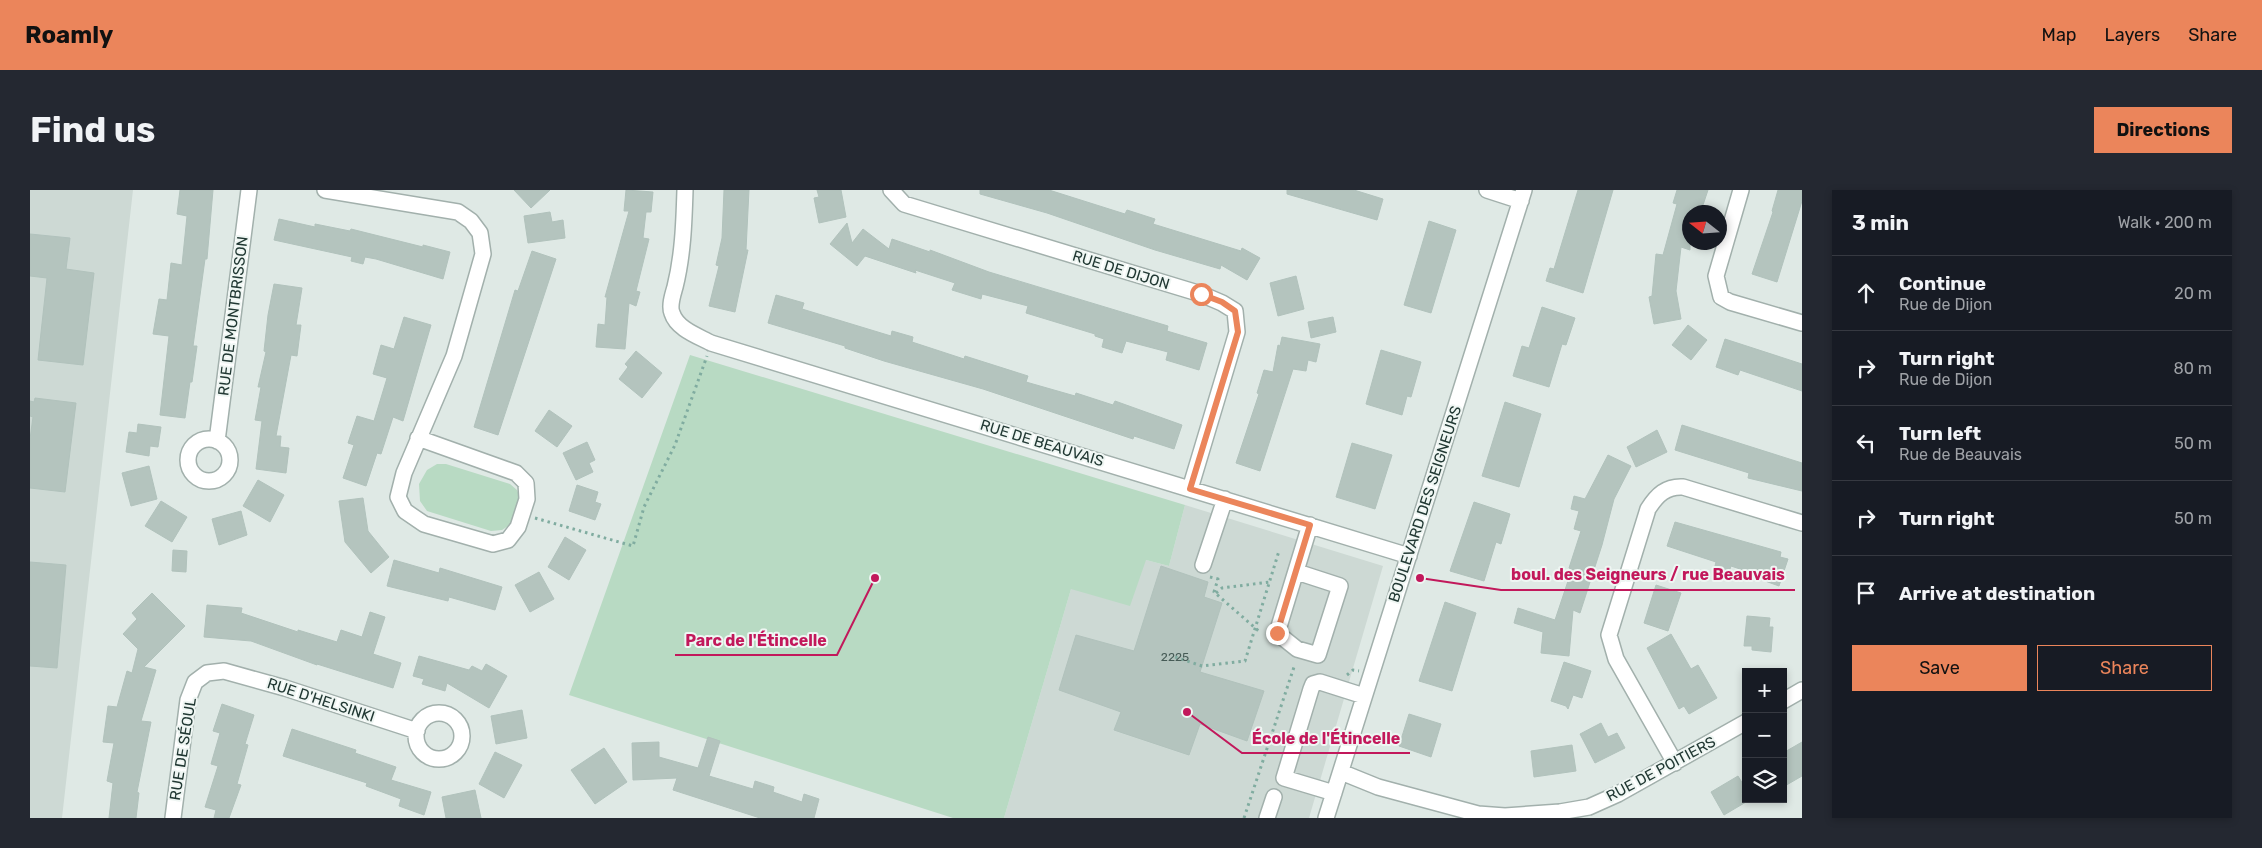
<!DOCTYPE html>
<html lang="en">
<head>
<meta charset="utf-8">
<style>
  body { margin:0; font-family:Rubik,sans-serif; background:#242831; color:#f1f3f6 }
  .controls { position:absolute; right:15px; bottom:15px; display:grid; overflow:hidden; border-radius:0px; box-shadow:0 2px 8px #0003 }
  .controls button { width:45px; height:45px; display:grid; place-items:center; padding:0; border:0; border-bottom:1px solid #363941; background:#171b24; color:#f1f3f6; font:25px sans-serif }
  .compass { position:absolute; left:1652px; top:15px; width:45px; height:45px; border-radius:50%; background:#171b24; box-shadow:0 2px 8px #0003; rotate:287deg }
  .stop { position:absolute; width:15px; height:15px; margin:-11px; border:4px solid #eb855b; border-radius:50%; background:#fff }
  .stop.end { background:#eb855b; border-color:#fff; box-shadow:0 1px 5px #0008 }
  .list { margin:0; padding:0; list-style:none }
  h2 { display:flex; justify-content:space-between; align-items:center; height:65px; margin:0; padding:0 20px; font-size:21px }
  h2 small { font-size:16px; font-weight:400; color:#9ea1a6 }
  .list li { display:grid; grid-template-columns:32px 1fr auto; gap:15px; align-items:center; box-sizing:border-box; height:75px; padding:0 20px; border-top:1px solid #363941 }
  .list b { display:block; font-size:19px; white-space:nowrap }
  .list p { margin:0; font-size:16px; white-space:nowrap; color:#9ea1a6 }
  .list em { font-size:16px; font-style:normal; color:#9ea1a6 }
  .actions { display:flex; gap:10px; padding:15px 20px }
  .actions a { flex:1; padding:11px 0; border:1px solid #eb855b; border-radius:0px; text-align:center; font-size:18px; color:#eb855b }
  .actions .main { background:#eb855b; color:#111 }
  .icon { flex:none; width:28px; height:28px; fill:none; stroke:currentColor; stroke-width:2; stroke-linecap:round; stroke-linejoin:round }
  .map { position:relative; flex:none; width:1772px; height:628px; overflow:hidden; border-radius:0px }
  header { display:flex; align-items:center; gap:30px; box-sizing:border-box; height:70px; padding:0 25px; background:#eb855b; color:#111 }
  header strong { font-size:24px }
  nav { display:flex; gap:28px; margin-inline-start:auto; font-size:18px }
  .intro { display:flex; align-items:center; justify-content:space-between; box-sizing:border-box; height:120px; padding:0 30px }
  h1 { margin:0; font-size:35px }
  .button { padding:12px 22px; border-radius:0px; background:#eb855b; color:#111; font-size:18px; font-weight:700 }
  main { display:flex; gap:30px; padding:0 30px }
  aside { flex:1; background:#171b24; border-radius:0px; box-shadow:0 2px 8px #0003 }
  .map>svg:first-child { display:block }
  .built { fill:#cdd9d4 }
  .green { fill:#b8dac3 }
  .building { fill:#b4c4be; stroke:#b1c2bc }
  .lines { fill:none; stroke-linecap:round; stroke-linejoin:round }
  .minor-casing { stroke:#a2b0ac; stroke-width:18 }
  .path { stroke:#80aca0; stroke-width:3; stroke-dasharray:2.5 4; stroke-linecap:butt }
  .minor { stroke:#fff; stroke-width:15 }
  .route { stroke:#eb855b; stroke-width:6 }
  .labels { text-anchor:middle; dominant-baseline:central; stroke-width:4; stroke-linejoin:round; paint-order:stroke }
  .number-label { font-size:12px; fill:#465b56 }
  .street-label { font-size:15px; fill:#213833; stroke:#eff6f3 }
  .leader { fill:none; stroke:#c2185b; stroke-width:2 }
  .callout-dot { fill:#c2185b; stroke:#eff6f3; stroke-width:2 }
  .callout-label { font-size:16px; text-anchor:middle; font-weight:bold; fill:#c2185b; stroke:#eff6f3; stroke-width:4; stroke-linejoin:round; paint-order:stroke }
</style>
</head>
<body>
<header>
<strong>Roamly</strong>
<nav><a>Map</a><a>Layers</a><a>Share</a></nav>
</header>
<div class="intro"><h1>Find us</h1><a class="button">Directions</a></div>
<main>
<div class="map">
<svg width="1772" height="628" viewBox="0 0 1772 628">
  <rect width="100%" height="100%" fill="#dfe9e5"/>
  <!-- built -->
  <path class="built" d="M0 0H103L32 628H0Z
    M1155 315 1353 376 1279 628H974L1041 399 1116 370 1139 376Z"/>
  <!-- green -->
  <path class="green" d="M660 165 1155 315 1139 376 1116 370 1100 416 1041 399 974 628H923L539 505Z
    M407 274H416L480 294 487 300 490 307 481 334 472 340 461 341 397 321 390 311 389 294 397 280Z"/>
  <!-- building -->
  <path class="building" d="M150 0H183L177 69H175L163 156H167L162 192H160L155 228 130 225 139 146 123 144 129 109 137 110 141 73 152 75 157 26 147 24Z
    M484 0H520L501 18Z
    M596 0 623 2 621 22H616L613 48 619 49 606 101 610 102 606 116 599 113 595 159 566 157 568 134 575 135 577 107H575L599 21H594Z
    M694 0H719L716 60H718L705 122 679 116 689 76 686 75 692 48Z
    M787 0H811L816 27 789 33 784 8 789 7Z
    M950 0H1019L1095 24 1097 20 1125 29 1123 34 1211 61 1212 58 1230 68 1217 90 1191 75 1190 79 1125 60 1017 23 950 4Z
    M1257 0H1324L1353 9 1347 30 1257 4Z
    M1548 0H1583L1553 103 1516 91 1520 78 1524 79Z
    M1647 0H1678L1671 21 1660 18V60L1651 57 1646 101 1651 129 1624 134 1619 107 1622 106 1626 64 1633 65 1647 14 1643 13Z
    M1748 0H1772V11L1747 92 1722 84 1743 22 1742 21Z
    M520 22 522 32 533 30 535 48 498 53 494 26Z
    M249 29 285 37V34L320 41 321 39 393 57V55L420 62 413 89 346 69 335 67 333 74 321 71 322 67 244 50Z
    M1399 31 1426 40 1401 123 1374 115Z
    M817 33 822 53 833 39 859 59 862 49 900 62V60L959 82 1138 136 1137 141 1177 153 1169 180 1136 170 1138 162 1096 151 1092 163 1072 157 1074 149 1065 146V144L996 123 998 116 952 104 951 109 922 100 925 93 885 80 886 83 835 66 827 76 800 54Z
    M0 44 40 48 36 79 64 83 53 175 8 170 17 88 0 86Z
    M502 61 526 69 468 245 444 237 485 100 488 101Z
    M1266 86 1274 119 1248 126 1240 93Z
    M244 94 272 98 266 135H271L267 166 261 165 246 246H251L250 257 259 258 256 283 226 279 232 231 225 230 231 197H228L236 162 234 161 238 125Z
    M746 105 774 113 772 119 861 146 862 141 883 147 882 152 934 169 935 166 998 186 996 192 1045 206 1046 203 1083 215 1085 211 1152 235 1144 259 1104 246 1103 249 953 199 854 171 815 158V156L738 133Z
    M1512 117 1545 128 1536 155 1532 154 1519 197 1483 186 1492 156 1499 158Z
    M374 127 401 135 373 231 363 227 351 264 347 263 336 296 313 288 324 255 318 253 327 226 344 231 357 188 343 184 351 155 364 159Z
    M1303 127 1306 142 1281 148 1278 132Z
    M1658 135 1677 150 1661 170 1642 155Z
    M1252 147 1290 154 1286 172 1278 170 1276 181 1263 179 1230 281 1206 273 1229 204 1227 203 1234 180 1243 182 1248 155 1250 156Z
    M1695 149 1772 174V201L1710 180 1708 185 1686 177Z
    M1351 160 1391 172 1381 207 1377 206 1372 225 1336 214Z
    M606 161 632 183 612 208 589 189 598 177 595 174Z
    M5 208 46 213 35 302 0 298V249L3 227 0 226V211L4 212Z
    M1475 212 1511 224 1489 297 1452 286Z
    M519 220 542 236 527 257 505 241Z
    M108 234 131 237 128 257 120 256 119 266 96 262 99 242 107 243Z
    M1652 235 1772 273V301L1718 288 1719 283 1645 260Z
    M1627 240 1637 262 1606 277 1597 257Z
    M557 252 565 270 559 273 563 282 546 290 533 263Z
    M1322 253 1362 265 1345 319 1306 307Z
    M1578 265 1601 276 1584 309 1572 355 1550 423 1543 420 1539 466 1511 463 1513 442 1484 433 1488 418 1525 430 1542 379 1539 378 1551 341 1544 339 1549 321 1541 319 1544 306 1555 309Z
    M119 276 127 309 101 316 92 283Z
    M228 290 254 305 240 332 213 316Z
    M547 295 568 302 565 312 571 314 565 330 539 321Z
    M333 308 338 341 359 367 341 383 315 352 309 311Z
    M131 311 157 327 142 352 115 336Z
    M1444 312 1480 324 1471 354 1466 352 1454 391 1420 381Z
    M211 321 217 345 189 355 182 329Z
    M1645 332 1751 362 1750 367 1758 369 1749 396 1724 387 1725 384 1701 376 1698 385 1684 380 1686 372 1637 356Z
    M535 347 556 360 539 390 518 377Z
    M143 360 157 361 156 382 142 381Z
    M364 370 409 383 410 378 472 397 465 420 419 407 418 411 357 396Z
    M0 372 36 375 27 478 0 476Z
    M1131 376 1178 392 1174 407 1192 413 1170 482 1234 501 1217 551 1170 534 1159 565 1084 540 1091 522 1029 500 1046 445 1104 461Z
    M509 382 524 409 500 422 485 395Z
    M1626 395 1651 403 1638 441 1614 433Z
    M122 403 155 436 114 477 126 480 111 531 121 532 107 602 109 603 106 628H79L83 593 77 591 84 553 73 552 78 516 87 517 97 481 102 483 108 459 93 444 107 429 102 423Z
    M1415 412 1446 423 1422 501 1389 491Z
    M177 415 212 418 211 423 268 442V440L307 452 311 440 332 447 340 422 355 427 343 464 371 473 363 498 287 474V475L221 451 174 447Z
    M1717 426 1740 428 1739 437H1743L1741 462 1722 460V456H1714Z
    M1641 444 1661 479 1668 475 1687 508 1659 524 1654 516 1649 519 1617 458Z
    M389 466 439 480 442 476 452 481 456 474 477 486 459 518 417 493 415 501 392 494 394 489 383 486Z
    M1534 472 1561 481 1552 508 1543 505 1538 519 1536 516 1521 511Z
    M192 514 224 525 215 554 218 555 207 594 211 595 199 628H184L186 620 175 617 188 576 181 574 190 543 183 541Z
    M492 520 497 548 466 554 461 526Z
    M1379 524 1411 534 1401 567 1369 556Z
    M1571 533 1578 547 1587 543 1595 558 1565 573 1550 544Z
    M262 539 326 560 325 563 366 577 361 590 401 602 394 625 369 616 371 609 336 596 337 593 253 566Z
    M678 547 690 551 679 586 723 599 725 591 744 597 743 602 772 612 774 604 789 609 784 628H730L643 600 647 588 603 590 602 553 629 552V567L668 578Z
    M1772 552V586L1753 597V563Z
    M1542 555 1546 581 1504 587 1501 561Z
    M574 558 597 592 565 614 541 580Z
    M465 562 492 575 474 608 449 594Z
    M1708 586 1716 599 1711 603 1716 612 1694 625 1681 602Z
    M445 600 451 628H416L412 607Z"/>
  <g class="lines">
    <!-- minor casing -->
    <g class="minor-casing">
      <path id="minor" d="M295 0 428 22 441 31 450 43 453 64 424 166 374 283 368 307 375 321 394 334 463 354 478 350 488 337 497 309 496 293 486 283 388 248
        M655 0C654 32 653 65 645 97 643 104 639 116 642 123 647 139 668 146 681 153L1379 366
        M861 0 874 14 1171 104 1192 113 1205 121 1207 142 1160 299
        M1457 0 1491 11
        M1711 0 1686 86 1691 107 1700 112 1772 133
        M158 270a21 21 0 1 1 42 0a21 21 0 1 1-42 0Z
        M187 251 219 0
        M1173 375 1195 309
        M1267 382 1310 396 1288 465 1267 459 1247 443 1280 335
        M1753 511 1772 500
        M386 546a23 23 0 1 1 46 0a23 23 0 1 1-46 0Z
        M1645 573 1586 469 1579 445 1618 319C1627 305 1636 296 1653 297L1772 333
        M1311 582 1348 597 1448 624 1475 626 1530 622 1559 617 1588 604 1716 532
        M1304 603 1254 588 1281 499 1283 494 1290 492 1334 506
        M143 628 158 510 165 492 177 483 194 481 255 498 387 541
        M1237 628 1244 607
        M1296 628 1494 0"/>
    </g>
    <!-- path -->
    <path class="path" d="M505 328 603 356 614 317 645 255 677 166
      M1180 387 1188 389 1184 402 1231 443
      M1186 403 1192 398 1240 392
      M1145 467 1172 476 1215 471 1249 361
      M1317 485 1323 480 1329 481
      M1214 628 1265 474"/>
    <!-- minor -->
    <use href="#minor" class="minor"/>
  </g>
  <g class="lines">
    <!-- route -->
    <path class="route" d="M1171 104 1192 112 1205 121 1208 142 1160 299 1280 335 1247 443"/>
  </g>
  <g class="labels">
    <!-- number labels -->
    <g class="number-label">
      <text x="1145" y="467">2225</text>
    </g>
    <!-- street labels -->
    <g class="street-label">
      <text transform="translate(1091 80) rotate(17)">RUE DE DIJON</text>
      <text transform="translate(203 126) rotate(-83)">RUE DE MONTBRISSON</text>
      <text transform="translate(1012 253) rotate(17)">RUE DE BEAUVAIS</text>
      <text transform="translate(1395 314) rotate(-72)">BOULEVARD DES SEIGNEURS</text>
      <text transform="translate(291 510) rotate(18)">RUE D'HELSINKI</text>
      <text transform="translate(153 559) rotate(-81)">RUE DE SÉOUL</text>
      <text transform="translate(1631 579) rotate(-28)">RUE DE POITIERS</text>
    </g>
  </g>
  <!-- callouts -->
  <path class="leader" d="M1390 388L1471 400H1765M845 388L807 465H645M1157 522L1212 563H1380"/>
  <g class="callout-dot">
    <circle cx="1390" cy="388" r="5"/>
    <circle cx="845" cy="388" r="5"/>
    <circle cx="1157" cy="522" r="5"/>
  </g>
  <g class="callout-label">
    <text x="1618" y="390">boul. des Seigneurs / rue Beauvais</text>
    <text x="726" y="456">Parc de l'Étincelle</text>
    <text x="1296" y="554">École de l'Étincelle</text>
  </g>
</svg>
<div class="controls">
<button>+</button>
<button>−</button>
<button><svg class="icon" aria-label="layers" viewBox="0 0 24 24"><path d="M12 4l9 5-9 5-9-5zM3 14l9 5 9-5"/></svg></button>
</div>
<svg class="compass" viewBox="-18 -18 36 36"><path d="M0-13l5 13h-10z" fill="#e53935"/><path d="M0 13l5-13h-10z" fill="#9ea1a6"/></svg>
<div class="stop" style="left:1171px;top:104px"></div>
<div class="stop end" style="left:1247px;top:443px"></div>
</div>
<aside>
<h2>3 min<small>Walk · 200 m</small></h2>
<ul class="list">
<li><svg class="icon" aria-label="ahead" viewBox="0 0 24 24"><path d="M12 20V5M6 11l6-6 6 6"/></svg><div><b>Continue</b><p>Rue de Dijon</p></div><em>20 m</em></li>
<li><svg class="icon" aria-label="right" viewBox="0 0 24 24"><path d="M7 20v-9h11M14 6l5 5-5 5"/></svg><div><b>Turn right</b><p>Rue de Dijon</p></div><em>80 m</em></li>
<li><svg class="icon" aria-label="left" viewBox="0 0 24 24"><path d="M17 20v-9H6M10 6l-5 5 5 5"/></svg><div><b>Turn left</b><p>Rue de Beauvais</p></div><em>50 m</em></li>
<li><svg class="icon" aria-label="right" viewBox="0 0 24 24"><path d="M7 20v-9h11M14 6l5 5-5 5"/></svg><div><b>Turn right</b></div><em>50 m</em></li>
<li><svg class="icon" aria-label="arrive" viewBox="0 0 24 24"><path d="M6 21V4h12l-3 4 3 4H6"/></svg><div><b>Arrive at destination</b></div></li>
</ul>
<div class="actions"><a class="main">Save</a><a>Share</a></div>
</aside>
</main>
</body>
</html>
